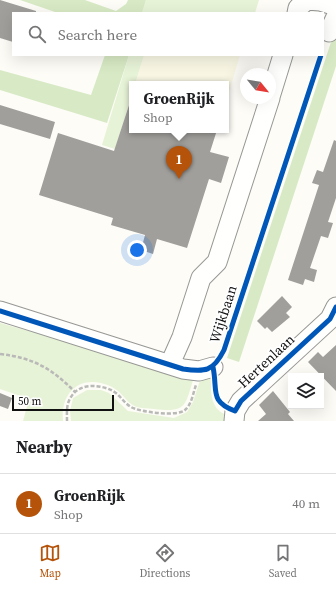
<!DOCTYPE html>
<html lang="en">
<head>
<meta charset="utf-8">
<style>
  body { margin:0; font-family:"Source Serif 4",serif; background:#f6f6f6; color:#202124 }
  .controls { position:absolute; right:12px; bottom:12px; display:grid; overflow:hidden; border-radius:0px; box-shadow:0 4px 16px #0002 }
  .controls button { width:36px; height:36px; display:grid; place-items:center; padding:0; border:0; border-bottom:1px solid #e0e0e0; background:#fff; color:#202124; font:20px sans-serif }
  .compass { position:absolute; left:240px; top:68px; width:36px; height:36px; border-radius:50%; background:#fff; box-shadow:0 4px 16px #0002; rotate:120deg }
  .scale { position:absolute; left:12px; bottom:10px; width:102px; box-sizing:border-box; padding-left:4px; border:2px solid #111; border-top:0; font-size:11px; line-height:14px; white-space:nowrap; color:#111; -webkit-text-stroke:3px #fff; paint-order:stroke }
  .you { position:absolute; left:137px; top:250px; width:14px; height:14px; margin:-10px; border:3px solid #fff; border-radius:50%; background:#1a73e8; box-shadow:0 0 0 6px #1a73e833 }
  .badge { display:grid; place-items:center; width:26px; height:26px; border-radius:50%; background:#b45309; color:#fff; font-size:13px; font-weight:700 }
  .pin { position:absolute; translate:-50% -33px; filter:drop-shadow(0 1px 2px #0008) }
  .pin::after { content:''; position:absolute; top:21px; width:14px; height:12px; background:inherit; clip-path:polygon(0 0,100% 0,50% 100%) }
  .popup { position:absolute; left:129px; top:81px; width:100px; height:52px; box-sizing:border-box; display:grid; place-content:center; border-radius:0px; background:#fff; filter:drop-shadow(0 1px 3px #0005); font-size:13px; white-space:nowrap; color:#757577 }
  .popup b { font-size:15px; color:#202124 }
  .popup::after { content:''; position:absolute; left:50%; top:100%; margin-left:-8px; border:8px solid transparent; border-top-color:#fff }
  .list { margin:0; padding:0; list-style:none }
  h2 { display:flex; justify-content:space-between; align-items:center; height:52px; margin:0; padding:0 16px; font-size:17px }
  h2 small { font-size:13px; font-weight:400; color:#757577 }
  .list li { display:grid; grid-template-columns:26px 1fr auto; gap:12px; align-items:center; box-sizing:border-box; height:60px; padding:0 16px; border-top:1px solid #e0e0e0 }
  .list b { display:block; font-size:15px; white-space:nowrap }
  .list p { margin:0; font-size:13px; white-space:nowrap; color:#757577 }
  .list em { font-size:13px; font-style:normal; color:#757577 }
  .icon { flex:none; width:22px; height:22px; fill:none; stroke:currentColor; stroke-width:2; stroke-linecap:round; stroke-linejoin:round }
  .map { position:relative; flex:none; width:336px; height:421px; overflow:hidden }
  .search { position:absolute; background:#fff; box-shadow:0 4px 16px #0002; left:12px; right:12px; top:12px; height:44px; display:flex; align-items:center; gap:10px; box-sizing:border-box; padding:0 14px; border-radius:0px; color:#757577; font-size:15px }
  .sheet { height:112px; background:#fff }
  nav { display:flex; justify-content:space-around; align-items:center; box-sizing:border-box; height:56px; border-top:1px solid #e0e0e0; background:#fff; font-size:11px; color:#757577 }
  nav a { display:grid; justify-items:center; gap:2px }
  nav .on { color:#b45309 }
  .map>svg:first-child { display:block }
  .farmland { fill:#f9f7e4 }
  .green { fill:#e7f3d7 }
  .forest { fill:#d8eac5 }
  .building { fill:#a19f9c }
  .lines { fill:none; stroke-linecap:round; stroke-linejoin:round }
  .minor-casing { stroke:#979795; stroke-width:21 }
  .path { stroke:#b9b9b8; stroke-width:2.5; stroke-dasharray:4 2; stroke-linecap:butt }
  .minor { stroke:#fffffe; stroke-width:19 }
  .cycleway-casing { stroke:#fff; stroke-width:8 }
  .cycleway { stroke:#0057b8; stroke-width:5 }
  .labels { text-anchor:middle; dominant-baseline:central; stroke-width:4; stroke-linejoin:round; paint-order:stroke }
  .street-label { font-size:14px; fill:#111; stroke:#fff }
</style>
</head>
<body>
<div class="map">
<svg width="336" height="421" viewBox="0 0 336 421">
  <rect width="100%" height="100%" fill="#fdfcf7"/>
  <!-- farmland -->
  <path class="farmland" d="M144 55H240L226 102V84H135Z"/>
  <!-- green -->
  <path class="green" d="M146 0H259L255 13H142Z
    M129 55H144L135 84H132V95L115 149 102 145Z
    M0 323 194 377C185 406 187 413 154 409 147 408 137 409 131 404 124 398 120 391 112 387 84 373 60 389 63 421H23L29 399 0 389Z
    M211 375C211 390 209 409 227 415V421H71L70 411 73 398 87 390H101L109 393 128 411 174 418 187 412 193 402 201 377Z"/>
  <!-- forest -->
  <path class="forest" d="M20 0H85L116 11 126 4 128 0H146L142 13H58Z
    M336 34V66L239 362 227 358 333 36Z
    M105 55H129L107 123 0 90V70L91 95Z"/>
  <!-- building -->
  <path class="building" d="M0 0 36 11V13H13V42L0 38Z
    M130 102H132V130H217L210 152 229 157 221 183 209 179 187 248 157 239 153 254 141 250 145 235 111 225 113 218 39 195 58 133 114 151Z
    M0 105 55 122 50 139 0 124Z
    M334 140 336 141V198L328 222 333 223 328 238 321 236 310 268 317 270 314 282 305 279 303 285 288 280 319 185 312 183 317 170 323 172Z
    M282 296 292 307 286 313 290 317 272 332 267 327 265 329 257 321Z
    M336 345V391L308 362 318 352 323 357Z
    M273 391 290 412 288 414 294 421H258L266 414 259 405Z
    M0 393 12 398 8 409 0 406Z"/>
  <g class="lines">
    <!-- minor casing -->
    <g class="minor-casing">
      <path id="minor" d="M297 13 298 8 307 0 320 1 336 6
        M329 32 336 17
        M270 97 283 55
        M0 311 183 369 199 371 213 367
        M170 364 182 337 201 278 217 262 270 98
        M234 421 235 411 241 401 330 319 336 307"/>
    </g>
    <!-- path -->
    <path class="path" d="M0 354C34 358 51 368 75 392
      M67 421C67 413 66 404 71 397 79 383 100 384 113 391 120 395 124 403 131 407 139 412 178 417 185 410 192 404 193 393 196 385"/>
    <!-- minor -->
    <use href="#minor" class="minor"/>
    <!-- cycleway casing -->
    <g class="cycleway-casing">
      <path id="cycleway" d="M0 311 183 369C205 372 213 372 224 350L321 55
        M213 367C218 391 209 401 235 411L241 401 330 319 336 307"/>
    </g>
    <!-- cycleway -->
    <use href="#cycleway" class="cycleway"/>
  </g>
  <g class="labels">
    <!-- street labels -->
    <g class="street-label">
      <text transform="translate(223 314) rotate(-72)">Wijkbaan</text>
      <text transform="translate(266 361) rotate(-43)">Hertenlaan</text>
    </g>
  </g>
</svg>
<div class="controls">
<button><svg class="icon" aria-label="layers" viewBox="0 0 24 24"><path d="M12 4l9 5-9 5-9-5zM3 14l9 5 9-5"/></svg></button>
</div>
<svg class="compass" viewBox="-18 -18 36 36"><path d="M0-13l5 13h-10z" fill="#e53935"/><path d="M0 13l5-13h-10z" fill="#757577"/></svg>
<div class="scale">50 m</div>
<div class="you"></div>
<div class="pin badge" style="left:179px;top:179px">1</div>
<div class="popup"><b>GroenRijk</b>Shop</div>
<div class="search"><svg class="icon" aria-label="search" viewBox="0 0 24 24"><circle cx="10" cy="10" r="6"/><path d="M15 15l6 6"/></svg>Search here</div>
</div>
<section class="sheet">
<h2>Nearby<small></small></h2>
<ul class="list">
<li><span class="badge">1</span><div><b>GroenRijk</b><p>Shop</p></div><em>40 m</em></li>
</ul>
</section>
<nav>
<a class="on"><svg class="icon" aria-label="map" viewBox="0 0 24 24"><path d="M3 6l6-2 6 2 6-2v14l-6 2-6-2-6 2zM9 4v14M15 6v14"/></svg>Map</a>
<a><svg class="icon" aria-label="directions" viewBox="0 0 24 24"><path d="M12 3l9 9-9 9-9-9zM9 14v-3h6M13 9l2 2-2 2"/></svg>Directions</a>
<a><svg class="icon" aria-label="saved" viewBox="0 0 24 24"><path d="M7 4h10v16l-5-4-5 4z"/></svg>Saved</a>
</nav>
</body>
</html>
